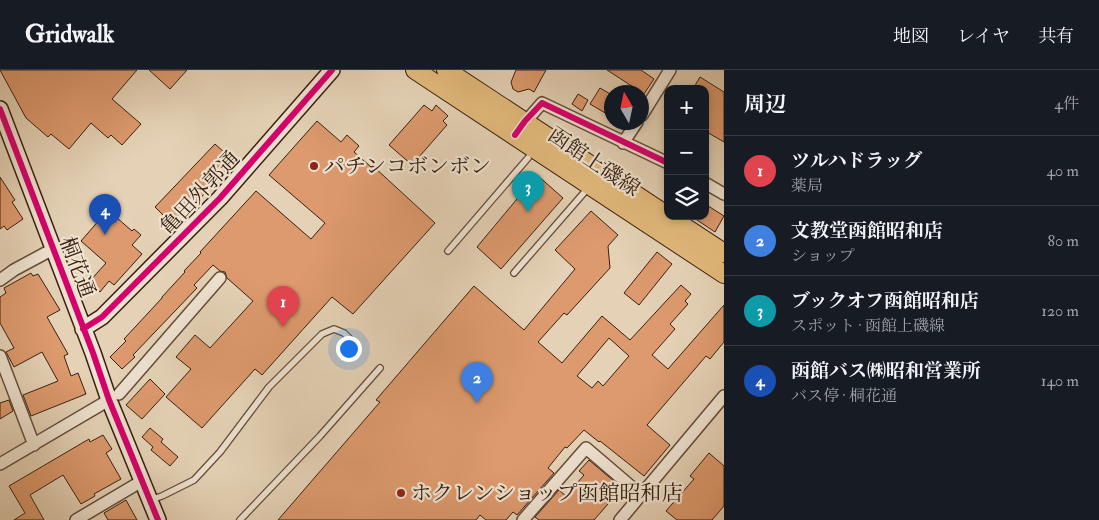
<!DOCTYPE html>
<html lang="ja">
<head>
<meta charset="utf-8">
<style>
  body { margin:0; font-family:"IM FELL Double Pica","Noto Serif JP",serif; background:#20242c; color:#f1f3f6 }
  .controls { position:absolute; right:15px; top:15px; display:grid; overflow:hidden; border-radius:10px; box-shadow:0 2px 8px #0003 }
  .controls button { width:45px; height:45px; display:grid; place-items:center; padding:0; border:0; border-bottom:1px solid #363941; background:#171b24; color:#f1f3f6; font:25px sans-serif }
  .compass { position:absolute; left:604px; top:15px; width:45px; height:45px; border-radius:50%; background:#171b24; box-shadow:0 2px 8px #0003; rotate:351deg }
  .you { position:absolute; left:348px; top:278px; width:18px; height:18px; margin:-12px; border:4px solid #fff; border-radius:50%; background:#1a73e8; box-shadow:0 0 0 8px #1a73e833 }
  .badge { display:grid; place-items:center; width:32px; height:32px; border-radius:50%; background:#1a73e8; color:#fff; font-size:16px; font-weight:700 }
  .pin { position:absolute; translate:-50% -41px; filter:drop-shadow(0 1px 2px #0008) }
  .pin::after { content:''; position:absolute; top:26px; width:18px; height:15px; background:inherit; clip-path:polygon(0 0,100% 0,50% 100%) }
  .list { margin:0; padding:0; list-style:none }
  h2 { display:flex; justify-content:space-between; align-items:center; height:65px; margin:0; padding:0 20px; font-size:21px }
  h2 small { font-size:16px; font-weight:400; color:#9ea1a6 }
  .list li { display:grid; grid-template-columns:32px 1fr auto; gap:15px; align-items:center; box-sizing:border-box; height:70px; padding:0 20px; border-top:1px solid #363941 }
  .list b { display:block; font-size:19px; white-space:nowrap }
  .list p { margin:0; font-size:16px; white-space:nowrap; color:#9ea1a6 }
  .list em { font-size:16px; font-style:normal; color:#9ea1a6 }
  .icon { flex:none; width:28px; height:28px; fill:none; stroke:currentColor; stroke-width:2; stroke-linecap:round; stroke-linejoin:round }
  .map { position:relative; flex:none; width:724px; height:450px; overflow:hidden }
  header { display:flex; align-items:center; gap:30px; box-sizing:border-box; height:70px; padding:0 25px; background:#171b24; border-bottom:1px solid #363941 }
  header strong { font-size:24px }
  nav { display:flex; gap:28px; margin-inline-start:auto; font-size:18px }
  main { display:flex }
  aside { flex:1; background:#171b24 }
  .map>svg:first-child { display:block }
  .building { fill:#dd9a6e; stroke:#392011; fill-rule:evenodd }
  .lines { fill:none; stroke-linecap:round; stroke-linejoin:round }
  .lane-casing { stroke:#644c3a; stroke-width:8 }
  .street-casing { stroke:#644c3a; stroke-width:14 }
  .secondary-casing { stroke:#392011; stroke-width:18 }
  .primary-casing { stroke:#392011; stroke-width:20 }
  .lane { stroke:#eee2d0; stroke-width:5.5 }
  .street { stroke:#eee2d0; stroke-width:11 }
  .secondary { stroke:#eee2d0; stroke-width:15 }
  .primary { stroke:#e2b97b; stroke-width:18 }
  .cycleway-casing { stroke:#eee2d0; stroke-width:9 }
  .cycleway { stroke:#d6006c; stroke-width:6 }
  .poi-dot { fill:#8f2418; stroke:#eee2d0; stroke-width:2 }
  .labels { text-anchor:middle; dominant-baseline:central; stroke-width:4.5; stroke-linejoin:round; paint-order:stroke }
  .street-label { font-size:21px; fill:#392011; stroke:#eee2d0 }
  .poi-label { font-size:21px; fill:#392011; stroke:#eee2d0; text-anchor:start }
</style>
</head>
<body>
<header>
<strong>Gridwalk</strong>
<nav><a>地図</a><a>レイヤ</a><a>共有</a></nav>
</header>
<main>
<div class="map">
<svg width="724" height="450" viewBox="0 0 724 450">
  <rect width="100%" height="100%" fill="#e5d2b6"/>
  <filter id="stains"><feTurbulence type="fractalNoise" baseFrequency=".004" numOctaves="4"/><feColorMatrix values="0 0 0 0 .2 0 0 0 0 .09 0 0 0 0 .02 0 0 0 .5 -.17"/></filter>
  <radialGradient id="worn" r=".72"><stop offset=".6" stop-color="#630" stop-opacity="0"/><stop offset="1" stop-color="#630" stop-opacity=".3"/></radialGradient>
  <!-- building -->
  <path class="building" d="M0 0H137L112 29 141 54 122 75 111 65 108 68 91 53 69 79 51 64 48 67 26 48Z
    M149 0H187L170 19Z
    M516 0H546L534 22 529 19 518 22 513 19 511 12Z
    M607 0H641L654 9 644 24Z
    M700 7 724 22V72L705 61V19H693Z
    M600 18 612 25V47L590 34Z
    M578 24 588 30 582 41 572 34Z
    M424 35 432 41 436 35 448 46 443 51 447 55 412 95 389 75Z
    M317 51 341 72 347 65 359 76 354 82 371 97 373 96 435 153 353 244 332 227 262 305 255 299 202 358 166 327 191 299 176 287 195 265 210 278 253 231 227 208 225 202 220 201 213 195 194 215 197 218 133 285 135 287 122 299 110 287 126 271 124 269 162 228V227L185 202 184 201 201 183 200 182 256 121 311 169 325 153 269 105Z
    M215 74 234 91 196 133 193 130 171 153 155 137Z
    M537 105 563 128 501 199 477 177Z
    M0 107 15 130 12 132 23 149 7 160 4 156 0 159Z
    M705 134 724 146 715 162 691 146H705Z
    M108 140 132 161 134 159 141 165 132 175 142 184 114 215 109 211 100 222 89 212 106 193 81 171Z
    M591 141 618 165 608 176 610 198 567 245 564 243 538 272 562 293 602 246 630 270 681 215 691 224 685 231 688 234 670 254 675 259 652 285 668 299 724 235V272L710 289 706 286 647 355 670 375 644 406 600 371 599 372 584 360 567 378 565 377 548 398 554 403 517 445 513 442 506 450H486L480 445 476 450H278L380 332 376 330 474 216 524 260 575 199 555 180ZM609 268 629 286 603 316 598 311 592 318 577 306Z
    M657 182 672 194 639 235 624 223Z
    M31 203 33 206 38 204 60 240 47 247 68 284 64 286 71 306 78 303 86 324 31 346 23 325 58 311 42 282 14 297 6 282 14 278 0 253V227L6 223 4 218Z
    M150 309 165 324 142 349 126 335Z
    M9 330 13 341 0 349V333Z
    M150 358 163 369 161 372 178 387 170 396 151 380 153 377 142 367Z
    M103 365 112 379 106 383 121 409 94 424 95 426 81 434 63 405 30 425 44 450H14L25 443 9 416 89 369 90 372Z
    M709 383 724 396V436L712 450H677L666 441 694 409 690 406Z
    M589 390 622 418 594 450H539L535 447 559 420 566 426 584 405 579 401Z
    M126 430 137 450H108L104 443Z"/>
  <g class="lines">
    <!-- lane casing -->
    <g class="lane-casing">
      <path id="lane" d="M448 181 528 88
        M514 203 589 117
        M150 430 162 426 194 410 220 382 269 317 322 264 334 259 344 263 356 275
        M240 450 320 366 380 298"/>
    </g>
    <!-- street casing -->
    <g class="street-casing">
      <path id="street" d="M642 45 670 0
        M521 57 542 33 668 93
        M623 73 637 52
        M705 113 724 124
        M0 210 14 200 53 179
        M0 286 34 375
        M119 324 220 208
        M0 394 109 330
        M76 450 142 411
        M523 450 586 378 641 425
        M620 450 724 326"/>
    </g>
    <!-- secondary casing -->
    <g class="secondary-casing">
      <path id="secondary" d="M0 39 93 283 109 330 158 450
        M83 259 102 247 220 128 332 0"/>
    </g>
    <!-- primary casing -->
    <g class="primary-casing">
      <path id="primary" d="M415 0 724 204
        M446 0 724 183"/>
    </g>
    <!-- lane -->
    <use href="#lane" class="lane"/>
    <!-- street -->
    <use href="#street" class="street"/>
    <!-- secondary -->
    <use href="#secondary" class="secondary"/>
    <!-- primary -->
    <use href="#primary" class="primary"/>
    <!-- cycleway casing -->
    <g class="cycleway-casing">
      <path id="cycleway" d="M0 39 93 283 109 330 158 450
        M515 65 525 51 542 33 668 93
        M83 259 102 247 220 128 332 0"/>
    </g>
    <!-- cycleway -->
    <use href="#cycleway" class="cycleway"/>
  </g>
  <!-- markers -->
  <g class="poi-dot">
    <circle cx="314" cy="96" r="5"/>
    <circle cx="401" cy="423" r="5"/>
  </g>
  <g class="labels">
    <!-- street labels -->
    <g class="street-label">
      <text transform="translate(594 92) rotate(34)">函館上磯線</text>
      <text transform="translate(200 123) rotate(-47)">亀田外郭通</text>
      <text transform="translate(77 197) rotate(69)">桐花通</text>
    </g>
    <!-- poi labels -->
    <g class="poi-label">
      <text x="324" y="96">パチンコボンボン</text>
      <text x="411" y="423">ホクレンショップ函館昭和店</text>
    </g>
  </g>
  <rect width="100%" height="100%" filter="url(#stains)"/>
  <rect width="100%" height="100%" fill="url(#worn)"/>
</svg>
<div class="controls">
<button>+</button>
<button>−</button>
<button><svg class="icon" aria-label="layers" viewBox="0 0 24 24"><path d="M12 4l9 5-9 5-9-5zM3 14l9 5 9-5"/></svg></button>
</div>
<svg class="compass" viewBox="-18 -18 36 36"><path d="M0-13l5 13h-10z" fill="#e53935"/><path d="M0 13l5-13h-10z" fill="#9ea1a6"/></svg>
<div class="you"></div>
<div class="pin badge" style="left:283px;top:257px;background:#e0444e">1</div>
<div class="pin badge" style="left:477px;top:333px;background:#3f7fe0">2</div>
<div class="pin badge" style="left:528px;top:142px;background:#0f9aa8">3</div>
<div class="pin badge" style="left:105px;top:165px;background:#1a4fb4">4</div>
</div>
<aside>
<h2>周辺<small>4件</small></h2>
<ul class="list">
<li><span class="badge" style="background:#e0444e">1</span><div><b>ツルハドラッグ</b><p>薬局</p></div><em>40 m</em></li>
<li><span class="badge" style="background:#3f7fe0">2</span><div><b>文教堂函館昭和店</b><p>ショップ</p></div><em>80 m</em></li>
<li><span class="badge" style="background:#0f9aa8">3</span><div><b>ブックオフ函館昭和店</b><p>スポット · 函館上磯線</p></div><em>120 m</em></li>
<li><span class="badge" style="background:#1a4fb4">4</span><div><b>函館バス㈱昭和営業所</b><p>バス停 · 桐花通</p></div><em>140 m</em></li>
</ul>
</aside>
</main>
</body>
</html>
